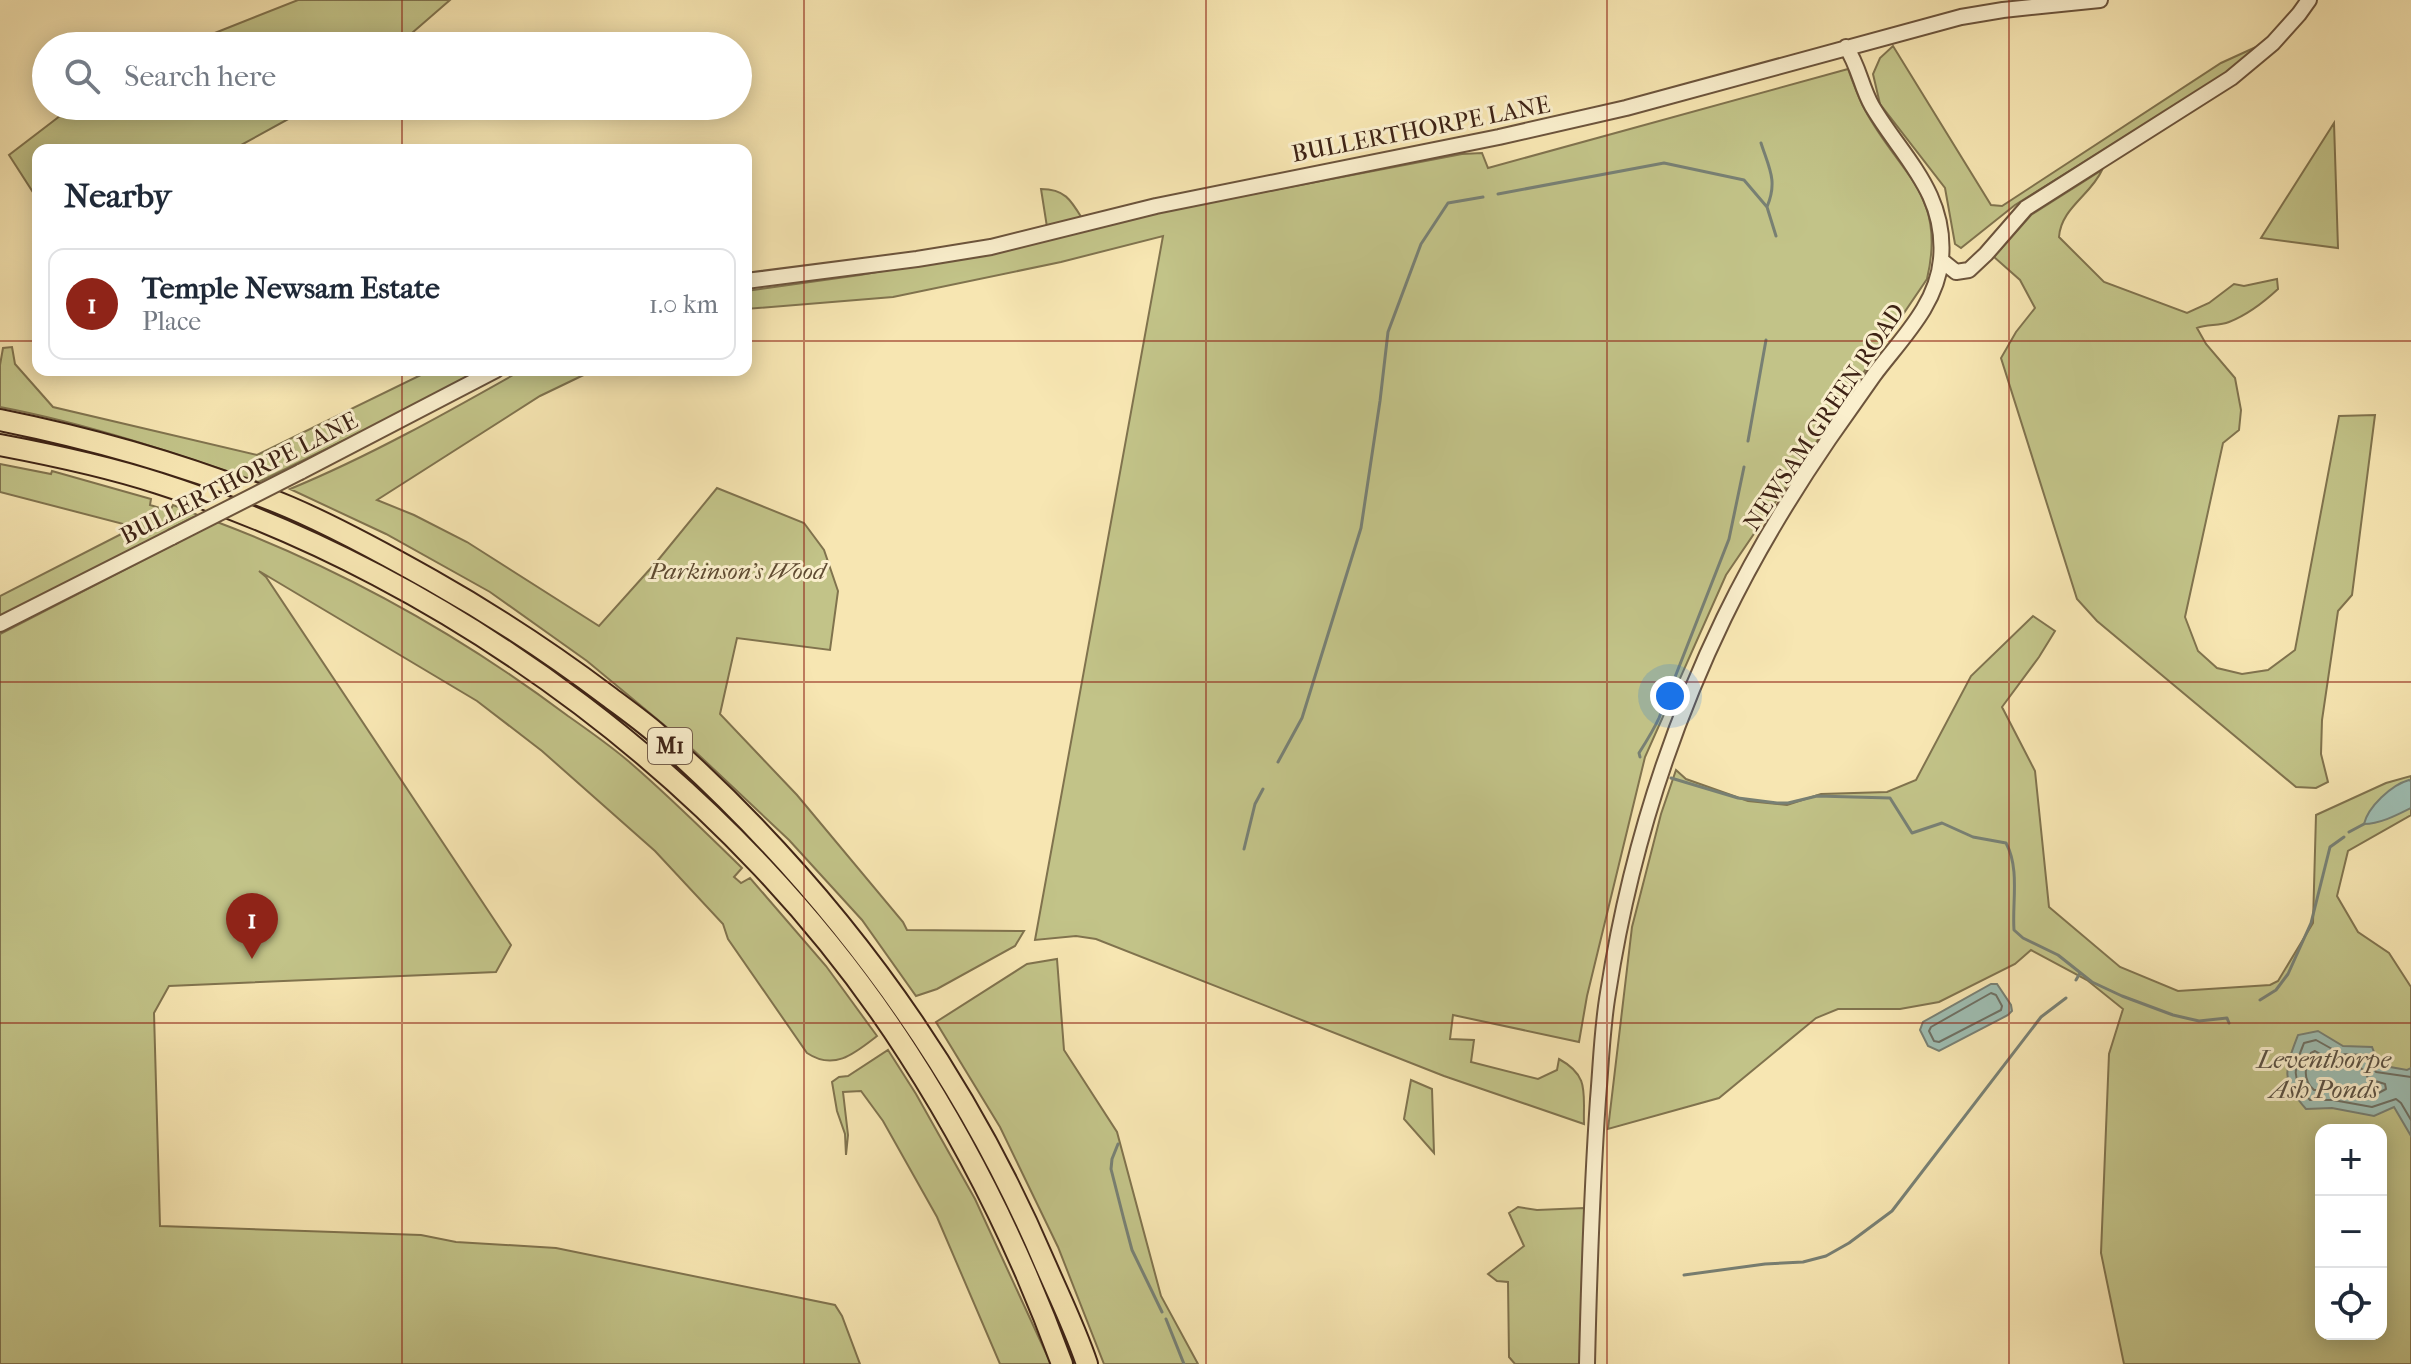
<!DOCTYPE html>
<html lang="en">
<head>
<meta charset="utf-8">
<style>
  body { margin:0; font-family:"IM FELL French Canon",serif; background:#f6f6f7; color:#1f2937 }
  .controls { position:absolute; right:24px; bottom:24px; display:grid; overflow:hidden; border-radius:16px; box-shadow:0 4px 20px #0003 }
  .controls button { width:72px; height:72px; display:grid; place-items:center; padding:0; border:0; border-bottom:2px solid #e0e1e3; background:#fff; color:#1f2937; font:40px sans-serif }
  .you { position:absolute; left:1670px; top:696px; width:28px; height:28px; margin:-20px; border:6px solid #fff; border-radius:50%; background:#1a73e8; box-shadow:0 0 0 12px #1a73e833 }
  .badge { display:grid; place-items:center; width:52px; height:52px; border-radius:50%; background:#8f2418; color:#fff; font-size:26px; font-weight:700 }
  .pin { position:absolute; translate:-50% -66px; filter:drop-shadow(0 2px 4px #0008) }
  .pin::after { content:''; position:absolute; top:42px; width:28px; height:24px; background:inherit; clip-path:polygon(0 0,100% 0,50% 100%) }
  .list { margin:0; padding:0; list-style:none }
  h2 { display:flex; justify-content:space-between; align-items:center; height:104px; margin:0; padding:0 32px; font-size:34px }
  h2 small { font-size:26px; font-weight:400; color:#747a83 }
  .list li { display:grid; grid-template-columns:52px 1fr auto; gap:24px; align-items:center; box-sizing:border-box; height:112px; margin:0 16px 16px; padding:0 16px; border:2px solid #e0e1e3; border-radius:16px }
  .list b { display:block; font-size:30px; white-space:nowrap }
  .list p { margin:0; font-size:26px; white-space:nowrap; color:#747a83 }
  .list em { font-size:26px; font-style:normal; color:#747a83 }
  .icon { flex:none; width:44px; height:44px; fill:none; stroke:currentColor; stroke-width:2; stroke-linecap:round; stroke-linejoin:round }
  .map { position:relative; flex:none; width:2411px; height:1364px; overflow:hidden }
  .search { position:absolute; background:#fff; box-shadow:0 4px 20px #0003; left:32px; top:32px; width:720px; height:88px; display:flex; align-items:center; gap:20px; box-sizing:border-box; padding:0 28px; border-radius:44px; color:#747a83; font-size:30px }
  .panel { position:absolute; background:#fff; box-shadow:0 4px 20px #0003; left:32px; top:144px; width:720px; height:232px; border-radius:16px }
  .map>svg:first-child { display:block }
  .green { fill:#c2c388; stroke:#80734e; stroke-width:2; fill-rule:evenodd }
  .water { fill:#9ebeb3; stroke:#788074; stroke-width:2 }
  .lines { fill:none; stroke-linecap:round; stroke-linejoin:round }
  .shore { stroke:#6e7064; stroke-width:2 }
  .stream { stroke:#788074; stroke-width:3 }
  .minor-casing { stroke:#6c543c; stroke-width:18 }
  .highway-casing { stroke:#3e2315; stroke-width:24 }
  .minor { stroke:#faefcd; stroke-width:14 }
  .highway { stroke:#f7e6b2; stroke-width:20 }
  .minor-bridge-casing { stroke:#6c543c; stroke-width:18; stroke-linecap:butt }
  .minor-bridge { stroke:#faefcd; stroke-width:14 }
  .grid { fill:none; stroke:#8f2418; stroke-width:2; stroke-opacity:0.55 }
  .labels { text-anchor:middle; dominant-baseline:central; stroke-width:6; stroke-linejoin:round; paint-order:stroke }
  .shield { fill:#faefcd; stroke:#76604c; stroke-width:2 }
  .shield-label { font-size:22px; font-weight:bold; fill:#3e2315 }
  .street-label { font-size:24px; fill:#3e2315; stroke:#faefcd }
  .park-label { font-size:24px; font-style:italic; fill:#5f4b32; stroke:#faefcd }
  .water-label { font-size:26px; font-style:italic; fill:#5b5244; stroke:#faefcd }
</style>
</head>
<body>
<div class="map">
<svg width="2411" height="1364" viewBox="0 0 2411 1364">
  <rect width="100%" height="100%" fill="#f7e6b2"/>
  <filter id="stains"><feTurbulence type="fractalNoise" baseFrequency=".0025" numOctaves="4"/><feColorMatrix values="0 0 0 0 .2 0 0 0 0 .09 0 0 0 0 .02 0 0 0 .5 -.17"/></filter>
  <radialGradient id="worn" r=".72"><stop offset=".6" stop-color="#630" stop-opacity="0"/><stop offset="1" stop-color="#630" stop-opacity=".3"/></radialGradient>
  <!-- green -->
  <path class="green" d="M298 0H450L397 46H182Z
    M2267 42 2225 74 2015 205 1961 248 1955 244 1945 188 1880 104 1873 74 1880 58 1893 46 1991 205 2002 206 2221 63Z
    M1848 69C1853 82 1858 97 1865 110 1900 175 1947 194 1927 279L1726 575 1645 757 1587 996 1579 1042 1453 1015 1450 1039 1474 1040 1471 1062 1538 1079 1557 1070 1559 1059C1590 1076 1583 1093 1584 1124L1444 1076 1096 939 1076 936 1035 940 1163 236 1061 262 893 297 746 309V291L860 275 1019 247 1169 210 1462 154 1482 153 1488 168Z
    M73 106H312L232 150H38V200L9 155Z
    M2334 123 2338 248 2261 238Z
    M2102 170C2091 195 2061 208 2059 237L2104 282 2187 313 2209 303 2234 284 2244 286 2277 279 2278 289C2264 302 2247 315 2229 322 2219 326 2207 324 2197 328L2206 344 2235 378 2241 410 2239 430 2223 443 2185 617 2198 651 2217 668 2242 674 2268 670 2295 650 2339 416 2375 415 2352 595 2338 611 2322 720 2321 754 2328 782 2316 788 2296 787 2097 621 2077 599 2001 358 2016 332 2035 308 2020 280 1994 257 2031 215Z
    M1041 189C1065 189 1071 200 1083 220L1047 227Z
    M12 347 15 364 53 407 257 455 431 370H439L441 373 488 370 259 482C174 453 89 424 0 407V365L3 348Z
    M522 370H594L540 396 377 500 414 515 467 542 599 626 659 559 717 488 804 523 824 550 838 591 830 650 737 638 720 714 797 795 903 922 907 930 1024 931 1015 946 937 989 916 996 862 920 789 840 687 744 587 661 490 592 386 534 290 489C370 456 446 413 522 370Z
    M0 464 51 474 52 471 151 499 150 505 170 511 173 505 198 515 168 530 169 533 0 618V596L135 527 0 492Z
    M217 522C344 570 460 635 568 716 588 730 608 744 627 760 667 794 705 832 742 868L734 877 741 883 750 878 826 966 877 1036C854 1054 834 1071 807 1053L728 939 723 924 655 851 542 751 477 701 259 571 266 577 511 945 496 972 169 986 154 1013 160 1226 421 1235 456 1242 556 1248 835 1305 842 1316 860 1364H0V634Z
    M2033 616 2055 631 2039 657 2002 707 2035 771 2049 907 2120 967 2178 991 2270 985 2278 981 2313 923 2316 815 2386 783 2411 776V815L2348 851 2337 896 2358 932 2389 953 2411 987V1364H2124L2101 1253 2109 1054 2123 1009 2087 980 2031 950 2015 964 1939 1002 1900 1009H1838L1816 1018 1719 1098 1608 1129 1632 927 1661 814 1676 770 1686 779 1748 801 1787 805 1821 794 1887 792 1916 780 1971 676ZM2321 1130H2381V1334H2321Z
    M1057 959 1064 1050 1117 1132 1161 1296 1198 1364H1104L1058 1247 1000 1127 936 1022 1027 964Z
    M888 1050 916 1094 975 1199 1051 1364H1000L937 1217 883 1121 861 1091 843 1092 848 1135 846 1155 845 1134 837 1111 832 1082 839 1077 848 1076Z
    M1411 1080 1432 1089 1434 1153 1404 1119Z
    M1518 1207 1537 1210 1584 1208 1587 1243 1581 1364H1515L1509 1357 1508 1282 1497 1281 1488 1274 1524 1246 1509 1213Z"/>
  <!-- water -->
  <path class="water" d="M2409 780 2411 781V808C2397 815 2380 824 2364 824 2368 807 2391 785 2409 780Z
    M1991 984H1997L2011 1005 2012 1011 2008 1015 1939 1051 1928 1046 1920 1030 1923 1022Z
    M2318 1031 2343 1046 2372 1047 2379 1065 2407 1070 2411 1068V1136L2394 1107 2374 1116 2332 1108 2306 1109C2280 1080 2285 1069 2298 1035Z"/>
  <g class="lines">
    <!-- shore -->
    <path class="shore" d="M1991 993 1996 995 2002 1006 2001 1010 1939 1042 1934 1041 1929 1031 1931 1027Z
      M2315 1051 2338 1064 2359 1065 2369 1079 2385 1084 2386 1089 2371 1097 2334 1090H2314C2302 1079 2305 1067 2311 1053Z
      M2411 1077 2376 1072 2366 1055 2341 1054 2316 1040 2304 1043C2294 1067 2290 1080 2310 1100H2333L2372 1107 2396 1099 2401 1103 2411 1120"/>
    <!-- stream -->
    <path class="stream" d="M1761 143C1769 168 1778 181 1767 207
      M1498 194 1664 163 1744 180 1767 207 1776 236
      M1748 441 1766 340
      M1640 757 1639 753C1646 742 1654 729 1659 718L1729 539 1744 467
      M1278 762 1302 718 1361 528 1380 401 1388 332 1421 244 1448 203 1483 197
      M1671 778 1738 798 1777 803H1788L1817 796 1890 798 1912 833 1942 823 1973 837 2006 843C2020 869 2012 902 2014 930L2023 938 2058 955 2092 982 2122 996 2173 1015 2199 1021 2227 1018 2229 1023
      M2349 832 2364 824
      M1244 849 1255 804 1263 789
      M2076 980 2080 973
      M2260 1000 2276 990 2288 974 2311 923 2330 847 2344 837
      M1118 1144 1112 1159 1111 1169 1124 1220 1132 1250 1162 1312
      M1684 1275 1765 1264 1803 1262 1826 1256 1849 1243 1892 1211 2041 1017 2066 998
      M1166 1319 1184 1364"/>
    <!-- minor casing -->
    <g class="minor-casing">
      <path id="minor" d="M1941 260 1956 272 1969 270 1986 254 2026 208 2231 78 2273 43 2299 14 2309 0
        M746 281 917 259 991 247 1156 206 1499 137 1626 108 1961 17 2003 10 2100 0
        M300 472 496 370
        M0 624 172 537
        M1587 1364C1589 1276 1592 1187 1598 1099 1601 1064 1602 1028 1608 993 1628 863 1667 736 1724 618 1754 556 1790 496 1829 439 1844 418 1859 396 1874 375 1901 339 1937 305 1941 259 1947 193 1902 157 1872 106 1861 87 1859 66 1846 47"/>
    </g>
    <!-- highway casing -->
    <g class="highway-casing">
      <path id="highway" d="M0 420C99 440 196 468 289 507 338 528 385 554 431 580 493 615 551 653 608 696 624 708 641 720 656 733 825 882 958 1059 1046 1266 1060 1298 1076 1331 1087 1364
        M0 445C53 455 106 466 158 483 456 578 739 790 908 1053 972 1152 1022 1254 1062 1364"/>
    </g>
    <!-- minor -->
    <use href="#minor" class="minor"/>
    <!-- highway -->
    <use href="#highway" class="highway"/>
    <!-- minor-bridge casing -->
    <g class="minor-bridge-casing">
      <path id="minor-bridge" d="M172 537 300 472"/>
    </g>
    <!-- minor-bridge -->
    <use href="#minor-bridge" class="minor-bridge"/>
  </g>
  <!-- grid -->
  <path class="grid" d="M402 0V46M804 0V1364M1206 0V1364M1607 0V1364M2009 0V1364M402 106V150M0 341H38M746 341H2411M402 370V1364M0 682H2411M0 1023H2411"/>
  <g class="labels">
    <!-- shield labels -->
    <rect class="shield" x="648" y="728" width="44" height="36" rx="6"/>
    <g class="shield-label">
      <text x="670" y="746">M1</text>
    </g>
    <!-- street labels -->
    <g class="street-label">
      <text transform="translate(1421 129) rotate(-11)">BULLERTHORPE LANE</text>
      <text transform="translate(1824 417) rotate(-56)">NEWSAM GREEN ROAD</text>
      <text transform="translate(239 478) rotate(-27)">BULLERTHORPE LANE</text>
    </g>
    <!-- park labels -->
    <g class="park-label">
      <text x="737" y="571">Parkinson's Wood</text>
    </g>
    <!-- water labels -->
    <g class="water-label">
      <text x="2324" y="1059">Leventhorpe<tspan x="2324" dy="30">Ash Ponds</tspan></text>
    </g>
  </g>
  <rect width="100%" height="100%" filter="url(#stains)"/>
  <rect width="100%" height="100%" fill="url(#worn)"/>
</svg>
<div class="controls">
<button>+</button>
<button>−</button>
<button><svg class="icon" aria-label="locate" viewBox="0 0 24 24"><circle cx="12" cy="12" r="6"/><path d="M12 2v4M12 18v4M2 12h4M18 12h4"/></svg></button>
</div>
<div class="you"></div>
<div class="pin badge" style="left:252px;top:959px">1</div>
<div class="search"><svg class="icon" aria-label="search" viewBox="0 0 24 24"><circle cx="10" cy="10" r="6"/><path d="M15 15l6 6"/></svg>Search here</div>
<section class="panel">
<h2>Nearby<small></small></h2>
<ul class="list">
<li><span class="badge">1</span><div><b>Temple Newsam Estate</b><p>Place</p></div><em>1.0 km</em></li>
</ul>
</section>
</div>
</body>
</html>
